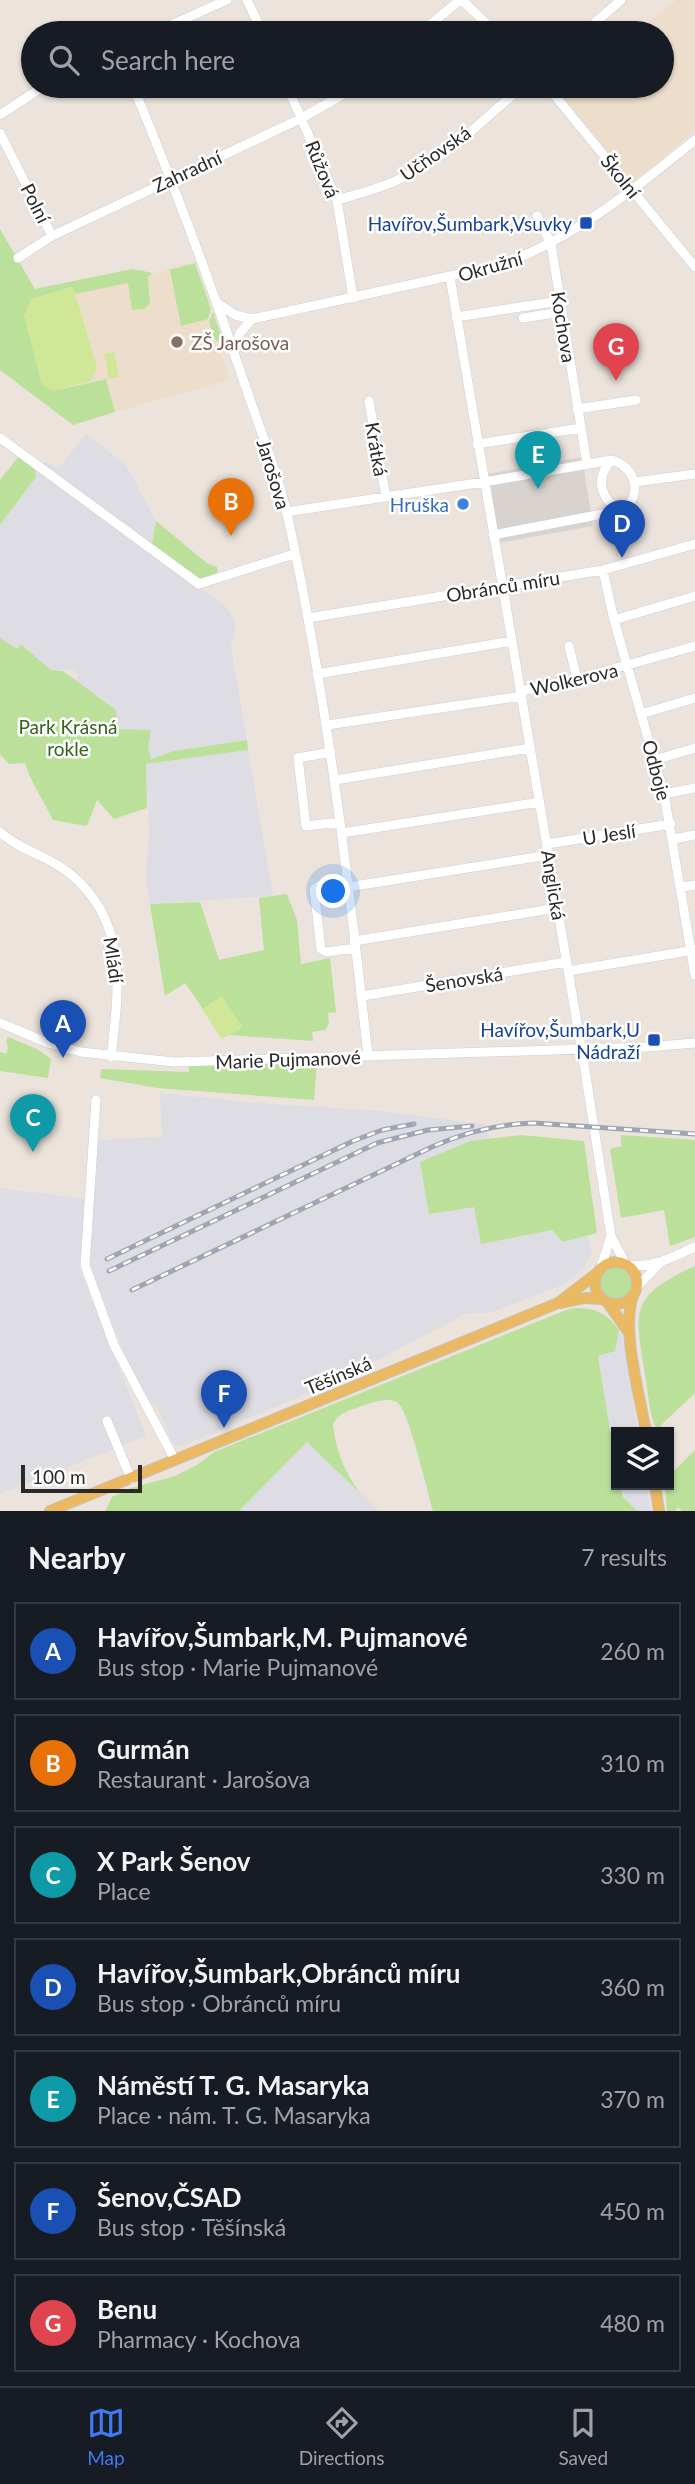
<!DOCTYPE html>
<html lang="en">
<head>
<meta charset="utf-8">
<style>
  body { margin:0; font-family:Lato,sans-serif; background:#242831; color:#f1f3f6 }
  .controls { position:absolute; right:21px; bottom:21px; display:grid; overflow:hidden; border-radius:0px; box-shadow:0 2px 5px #0004 }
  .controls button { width:63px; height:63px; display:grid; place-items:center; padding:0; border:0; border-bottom:2px solid #363941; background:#171b24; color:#f1f3f6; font:35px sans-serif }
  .scale { position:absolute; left:21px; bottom:18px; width:121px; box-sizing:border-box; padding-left:7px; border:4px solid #2a2a2a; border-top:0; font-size:19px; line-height:24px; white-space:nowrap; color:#2a2a2a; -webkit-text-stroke:5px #fff; paint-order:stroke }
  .you { position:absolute; left:334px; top:892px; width:24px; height:24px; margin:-18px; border:5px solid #fff; border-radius:50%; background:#1a73e8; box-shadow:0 0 0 10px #1a73e833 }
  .badge { display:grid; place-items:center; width:46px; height:46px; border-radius:50%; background:#4179f3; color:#fff; font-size:23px; font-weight:700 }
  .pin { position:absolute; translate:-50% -58px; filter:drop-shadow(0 2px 4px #0008) }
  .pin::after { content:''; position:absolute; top:37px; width:24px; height:21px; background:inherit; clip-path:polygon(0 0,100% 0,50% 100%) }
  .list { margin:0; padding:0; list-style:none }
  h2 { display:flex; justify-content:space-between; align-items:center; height:91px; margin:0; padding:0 28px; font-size:30px }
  h2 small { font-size:23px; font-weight:400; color:#9ea1a6 }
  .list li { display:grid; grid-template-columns:46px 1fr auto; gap:21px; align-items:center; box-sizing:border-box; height:98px; margin:0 14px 14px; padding:0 14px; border:2px solid #363941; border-radius:0px }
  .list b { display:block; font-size:26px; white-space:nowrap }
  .list p { margin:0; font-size:23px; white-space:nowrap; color:#9ea1a6 }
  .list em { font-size:23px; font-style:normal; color:#9ea1a6 }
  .icon { flex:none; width:38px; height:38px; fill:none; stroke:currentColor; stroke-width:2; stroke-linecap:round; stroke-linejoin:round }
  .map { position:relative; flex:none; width:695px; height:1511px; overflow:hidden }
  .search { position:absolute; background:#171b24; box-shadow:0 2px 5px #0004; left:21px; right:21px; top:21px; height:77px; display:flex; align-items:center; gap:18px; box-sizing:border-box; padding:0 24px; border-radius:38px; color:#9ea1a6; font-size:26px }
  .sheet { height:875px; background:#171b24 }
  nav { display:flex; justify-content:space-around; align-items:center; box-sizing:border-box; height:98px; border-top:2px solid #363941; background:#171b24; font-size:19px; color:#9ea1a6 }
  nav a { display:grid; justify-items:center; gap:4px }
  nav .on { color:#4179f3 }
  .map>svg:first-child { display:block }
  .industrial { fill:#dedde4 }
  .education { fill:#eddecc }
  .green { fill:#bbe09a }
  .pitch { fill:#cfe796 }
  .plaza { fill:#d8d3cf }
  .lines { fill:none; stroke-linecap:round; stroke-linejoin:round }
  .minor-casing { stroke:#cad0db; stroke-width:10 }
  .major-casing { stroke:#c3c3c3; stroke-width:12 }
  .minor { stroke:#fff; stroke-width:9 }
  .major { stroke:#ebb961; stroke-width:10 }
  .rail-casing { stroke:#9fa5b3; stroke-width:5 }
  .rail { stroke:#fff; stroke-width:2.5; stroke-dasharray:8; stroke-linecap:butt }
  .transit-dot { fill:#1a4fb4; stroke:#fff; stroke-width:2.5 }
  .education-dot { fill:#8d6e63; stroke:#fff; stroke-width:2.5 }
  .shop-dot { fill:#3f7fe0; stroke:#fff; stroke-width:2.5 }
  .labels { text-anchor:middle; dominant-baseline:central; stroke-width:5; stroke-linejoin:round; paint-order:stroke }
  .street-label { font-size:19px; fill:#2a2a2a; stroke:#fff }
  .transit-label { font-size:19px; fill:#164399; stroke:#fff; text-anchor:end }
  .education-label { font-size:19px; fill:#785e54; stroke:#fff; text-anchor:start }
  .shop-label { font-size:19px; fill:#366cbe; stroke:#fff; text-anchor:end }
  .park-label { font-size:19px; fill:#34641c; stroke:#fff }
</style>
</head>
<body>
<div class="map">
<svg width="695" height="1511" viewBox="0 0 695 1511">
  <rect width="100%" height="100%" fill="#ebe3dc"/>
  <!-- industrial -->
  <path class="industrial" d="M86 434 126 465 156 521 151 549 226 607 236 624 234 638 230 642 247 740 174 751 151 759 148 747 117 729 116 710 75 680 79 675 72 669 51 670 21 644 18 649 0 638V525L36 477 35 469 41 463 48 462 58 469Z
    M248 750 273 896 150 904 146 879 149 831 146 764Z
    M160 1093 255 1103 382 1111 486 1125 489 1138 470 1141 474 1207 482 1244 552 1230 563 1242 587 1235 592 1252 582 1269 565 1284 489 1313 465 1314 340 1380 179 1447 172 1442 159 1410 139 1389 91 1270 90 1262 98 1140 162 1137Z
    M0 1188 87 1199 80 1270 146 1436 0 1494Z
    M619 1330 624 1341 638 1432H616V1467L598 1356 615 1351Z
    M307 1442 379 1511H239Z
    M620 1485H646L650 1511H637L627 1503Z"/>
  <!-- education -->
  <path class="education" d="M676 0H695V131L635 181 631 180 559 91 567 86H662V33H635Z
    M187 262 230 380 115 412 106 379 91 381 73 287 75 293 128 283 151 296 148 277Z"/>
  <!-- green -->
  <path class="green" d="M0 229 35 289 132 269 153 273 148 277 150 303 144 309 132 310 128 283 75 294 72 287 32 299 24 316 53 391 106 379 115 412 73 425 0 370Z
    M195 263 211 309 208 319 181 326 170 270Z
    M213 312 225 347 214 338 209 322Z
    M19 456 35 469 36 477 0 525V480Z
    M156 521 208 564 217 567 218 579 199 584 151 549Z
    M0 638 17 649 21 644 51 670 63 671 116 710 118 729 151 730 148 747 151 759 174 751 247 740 248 750 146 764 147 808 114 819 97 800 87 826 53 820C44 801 31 783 25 763L9 764 0 754Z
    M287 894 297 920 301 964 330 958 336 1012 328 1013 329 1024 325 1030 312 1032 313 1041 229 1035 242 1027 222 997 203 1009 185 983 165 996 150 904 200 902 219 960 264 950 259 898Z
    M8 1037 37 1049 51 1059 48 1078 0 1071V1052L6 1054 8 1048 6 1041Z
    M317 1061 314 1100 157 1088 100 1078 101 1069 189 1072V1066Z
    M521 1135 584 1141 597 1233 563 1242 552 1230 481 1244 474 1207 429 1214 420 1162 470 1141Z
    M621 1135 695 1140V1237L670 1246 664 1210 621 1218 610 1149 621 1146Z
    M695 1266V1393L661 1425V1427L656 1428C649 1414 648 1391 645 1374 634 1309 630 1296 695 1266Z
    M600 1283a16 16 0 1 1 32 0a16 16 0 1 1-32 0Z
    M579 1308C598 1309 607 1314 619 1330L615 1351 598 1356 616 1467V1485H620L623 1497 637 1511H433C428 1493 408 1408 397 1402 388 1397 373 1402 365 1405 352 1410 338 1412 333 1425 336 1451 344 1471 360 1493L307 1442 239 1511H105L112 1497 131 1488 175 1476 197 1465 214 1452 569 1309Z
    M695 1450V1511H682L678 1507 675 1511H667L665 1485H669V1476Z"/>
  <!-- pitch -->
  <path class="pitch" d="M73 287 97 367 91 381 53 391 42 385 24 316 31 299Z
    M114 352 119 377 109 379 104 354Z
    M222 996 242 1027 222 1039 202 1009Z"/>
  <!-- plaza -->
  <path class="plaza" d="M582 457 593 526 498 543 487 474Z"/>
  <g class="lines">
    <!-- minor casing -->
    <g class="minor-casing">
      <path id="minor" d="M247 0 263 33
        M462 0 496 33
        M153 33 227 0
        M420 33 460 0
        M583 33 621 0
        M133 86C174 185 212 286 246 388 260 429 277 471 287 513 326 692 348 874 368 1056
        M287 86 337 200 353 298
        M547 86 695 267
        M0 115 44 86
        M0 133 52 236
        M337 200C361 193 385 187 408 175 451 154 487 116 523 86
        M537 216 551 244 587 464
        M18 258 52 236 302 118 358 86
        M450 277 584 1064 611 1236 625 1263
        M216 302 235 315 252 319 501 265C574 238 635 189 695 140
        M456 317 559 301
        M523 318 561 312
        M234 350 240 333 252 319
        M369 401 386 497
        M577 409 636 400
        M0 438 199 584 294 554
        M477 444 581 428
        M611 461C594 478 601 503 623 510
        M635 482 695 474
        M286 512 484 482 612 460C636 467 643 495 623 510L493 535
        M603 570 614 620 664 794 695 975
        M308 618 603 570 695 544
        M614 620 695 596
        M569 646 577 679
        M317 674 512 641
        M521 691 577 679 695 646
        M641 714 695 698
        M327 725 522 696
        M331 752 298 758 306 826 340 822
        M654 760 695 748
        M335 780 530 748
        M664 794 695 788
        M0 832C21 851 49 856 69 873 129 920 119 990 111 1057
        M342 833 540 802
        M673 839 695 835
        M547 844 671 824
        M347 881 320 885 314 889 321 949 327 952 355 948
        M348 887 549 855
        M682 887 695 885
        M354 941 557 908
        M568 971 695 950
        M362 996 566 962
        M0 1023 48 1043 81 1052 174 1062 647 1047 695 1043
        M96 1100 85 1265 114 1345 175 1460
        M629 1265C652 1269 674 1256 695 1247
        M601 1267 611 1236
        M637 1287 660 1263
        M107 1421 131 1479"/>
    </g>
    <!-- major casing -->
    <g class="major-casing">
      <path id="major" d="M595 1283a21 21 0 1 1 42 0a21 21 0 1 1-42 0Z
        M633 1296C621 1330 640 1396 646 1432
        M561 1303 585 1298 602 1299
        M608 1303 629 1333
        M655 1485 659 1511
        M50 1511 558 1303 596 1274"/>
    </g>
    <!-- minor -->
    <use href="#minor" class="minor"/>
    <!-- major -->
    <use href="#major" class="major"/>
    <!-- rail casing -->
    <g class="rail-casing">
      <path id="rail" d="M107 1259 353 1141 382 1130 414 1124
        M109 1271 377 1143 428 1130 472 1126
        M132 1290 434 1146C466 1132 499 1124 534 1123L695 1134"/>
    </g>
    <!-- rail -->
    <use href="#rail" class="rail"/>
  </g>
  <!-- markers -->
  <g class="transit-dot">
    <rect x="579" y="216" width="14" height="14" rx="3.5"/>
    <rect x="647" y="1033" width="14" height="14" rx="3.5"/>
  </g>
  <circle class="education-dot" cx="177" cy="342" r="7"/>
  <circle class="shop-dot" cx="463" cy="504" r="7"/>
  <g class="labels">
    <!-- street labels -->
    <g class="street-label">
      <text transform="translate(435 153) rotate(-35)">Učňovská</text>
      <text transform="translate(323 169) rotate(68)">Růžová</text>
      <text transform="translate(187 171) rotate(-25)">Zahradní</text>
      <text transform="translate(621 176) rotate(51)">Školní</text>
      <text transform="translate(36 203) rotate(63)">Polní</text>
      <text transform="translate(490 266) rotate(-16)">Okružní</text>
      <text transform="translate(564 327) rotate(81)">Kochova</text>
      <text transform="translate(377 449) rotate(80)">Krátká</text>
      <text transform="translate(274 474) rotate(73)">Jarošova</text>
      <text transform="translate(503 586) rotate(-9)">Obránců míru</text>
      <text transform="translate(574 679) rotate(-13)">Wolkerova</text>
      <text transform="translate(657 770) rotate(75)">Odboje</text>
      <text transform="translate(609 834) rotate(-9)">U Jeslí</text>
      <text transform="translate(554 885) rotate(81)">Anglická</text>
      <text transform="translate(114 960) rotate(82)">Mládí</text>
      <text transform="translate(464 979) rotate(-9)">Šenovská</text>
      <text transform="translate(288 1059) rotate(-2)">Marie Pujmanové</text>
      <text transform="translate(338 1375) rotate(-23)">Těšínská</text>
    </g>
    <!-- transit labels -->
    <g class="transit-label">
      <text x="572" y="223">Havířov,Šumbark,Vsuvky</text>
      <text x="640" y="1029">Havířov,Šumbark,U<tspan x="640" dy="22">Nádraží</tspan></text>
    </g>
    <!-- education labels -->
    <g class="education-label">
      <text x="191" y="342">ZŠ Jarošova</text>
    </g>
    <!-- shop labels -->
    <g class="shop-label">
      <text x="449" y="504">Hruška</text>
    </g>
    <!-- park labels -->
    <g class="park-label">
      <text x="68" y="726">Park Krásná<tspan x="68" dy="22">rokle</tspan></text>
    </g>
  </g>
</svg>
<div class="controls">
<button><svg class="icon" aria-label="layers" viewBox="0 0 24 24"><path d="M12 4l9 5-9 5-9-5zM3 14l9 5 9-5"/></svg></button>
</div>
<div class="scale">100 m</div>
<div class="you"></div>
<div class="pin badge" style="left:63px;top:1058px;background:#1a4fb4">A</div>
<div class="pin badge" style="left:231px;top:536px;background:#e8710a">B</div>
<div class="pin badge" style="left:33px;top:1152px;background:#0f9aa8">C</div>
<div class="pin badge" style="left:622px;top:558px;background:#1a4fb4">D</div>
<div class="pin badge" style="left:538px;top:489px;background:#0f9aa8">E</div>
<div class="pin badge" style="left:224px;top:1428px;background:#1a4fb4">F</div>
<div class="pin badge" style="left:616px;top:381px;background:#e0444e">G</div>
<div class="search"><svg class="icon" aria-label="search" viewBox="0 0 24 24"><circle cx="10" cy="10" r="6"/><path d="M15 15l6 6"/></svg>Search here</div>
</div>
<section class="sheet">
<h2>Nearby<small>7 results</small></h2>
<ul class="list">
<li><span class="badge" style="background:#1a4fb4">A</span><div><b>Havířov,Šumbark,M. Pujmanové</b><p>Bus stop · Marie Pujmanové</p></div><em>260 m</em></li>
<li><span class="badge" style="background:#e8710a">B</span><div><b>Gurmán</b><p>Restaurant · Jarošova</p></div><em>310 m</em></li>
<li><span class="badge" style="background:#0f9aa8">C</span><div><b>X Park Šenov</b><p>Place</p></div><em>330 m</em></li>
<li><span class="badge" style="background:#1a4fb4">D</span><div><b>Havířov,Šumbark,Obránců míru</b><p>Bus stop · Obránců míru</p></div><em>360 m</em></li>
<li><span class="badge" style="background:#0f9aa8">E</span><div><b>Náměstí T. G. Masaryka</b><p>Place · nám. T. G. Masaryka</p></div><em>370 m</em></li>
<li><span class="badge" style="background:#1a4fb4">F</span><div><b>Šenov,ČSAD</b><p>Bus stop · Těšínská</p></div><em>450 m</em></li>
<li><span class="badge" style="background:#e0444e">G</span><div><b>Benu</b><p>Pharmacy · Kochova</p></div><em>480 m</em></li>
</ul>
</section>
<nav>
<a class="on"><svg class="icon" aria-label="map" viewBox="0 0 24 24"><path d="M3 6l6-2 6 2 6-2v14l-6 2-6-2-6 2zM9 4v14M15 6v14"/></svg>Map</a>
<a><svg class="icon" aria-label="directions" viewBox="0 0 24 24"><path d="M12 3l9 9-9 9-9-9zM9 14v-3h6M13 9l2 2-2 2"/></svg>Directions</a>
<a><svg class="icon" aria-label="saved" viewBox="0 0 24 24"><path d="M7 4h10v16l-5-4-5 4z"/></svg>Saved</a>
</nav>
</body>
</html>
